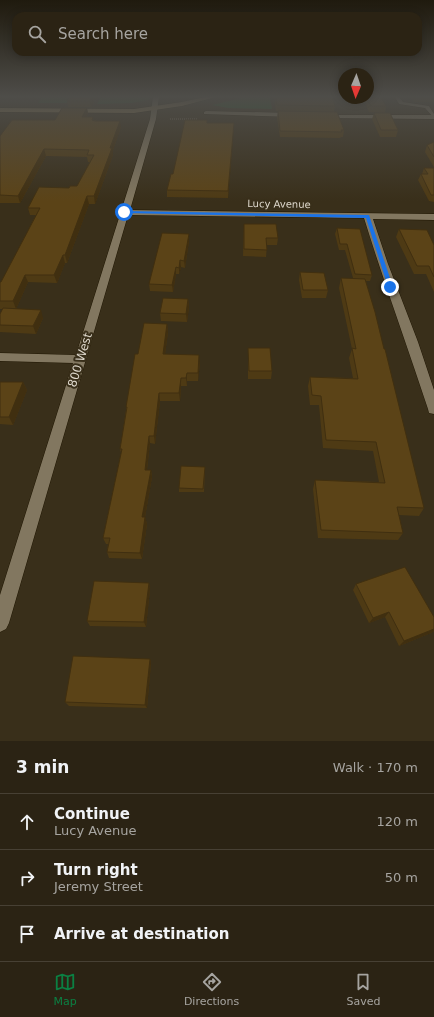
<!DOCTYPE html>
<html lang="en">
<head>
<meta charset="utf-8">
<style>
  body { margin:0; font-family:"DejaVu Sans",sans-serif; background:#372f22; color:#f1f3f6 }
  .compass { position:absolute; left:338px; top:68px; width:36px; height:36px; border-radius:50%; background:#2b2314; box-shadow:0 2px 10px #0003; rotate:182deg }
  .stop { position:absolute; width:12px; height:12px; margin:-9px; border:3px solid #1a73e8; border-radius:50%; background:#fff }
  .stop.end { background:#1a73e8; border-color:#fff; box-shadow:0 1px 4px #0008 }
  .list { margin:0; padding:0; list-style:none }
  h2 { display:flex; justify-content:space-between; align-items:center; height:52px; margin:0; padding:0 16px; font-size:17px }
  h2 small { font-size:13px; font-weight:400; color:#a6a4a0 }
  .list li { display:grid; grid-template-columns:26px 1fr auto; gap:12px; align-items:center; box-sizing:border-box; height:56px; padding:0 16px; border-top:1px solid #474034 }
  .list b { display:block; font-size:15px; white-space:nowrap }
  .list p { margin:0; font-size:13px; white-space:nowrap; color:#a6a4a0 }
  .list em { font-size:13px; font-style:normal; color:#a6a4a0 }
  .icon { flex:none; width:22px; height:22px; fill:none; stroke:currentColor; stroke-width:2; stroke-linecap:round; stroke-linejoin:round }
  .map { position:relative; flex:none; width:434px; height:741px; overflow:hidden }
  .search { position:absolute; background:#2b2314; box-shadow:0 2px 10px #0003; left:12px; right:12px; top:12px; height:44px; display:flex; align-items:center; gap:10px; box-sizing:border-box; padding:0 14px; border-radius:12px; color:#a6a4a0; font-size:15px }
  .sheet { height:220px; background:#2b2314 }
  nav { display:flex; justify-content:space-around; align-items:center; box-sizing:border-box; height:56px; border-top:1px solid #474034; background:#2b2314; font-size:11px; color:#a6a4a0 }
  nav a { display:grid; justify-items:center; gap:2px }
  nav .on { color:#0b8043 }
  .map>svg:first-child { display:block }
  .green { fill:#215929 }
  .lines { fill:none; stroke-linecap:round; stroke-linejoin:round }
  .lane-casing { stroke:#201703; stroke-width:1 }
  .street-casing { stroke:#201703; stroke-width:1 }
  .secondary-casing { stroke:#201703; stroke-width:1 }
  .path { stroke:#706755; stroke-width:1.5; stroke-dasharray:1 1; stroke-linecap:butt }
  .lane { fill:#827760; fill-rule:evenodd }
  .street { fill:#827760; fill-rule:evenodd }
  .secondary { fill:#917d54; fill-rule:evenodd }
  .wall { fill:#4e3a14 }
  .shaded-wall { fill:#402f10 }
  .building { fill:#5b4317; stroke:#402f10 }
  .route { fill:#1a73e8 }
  .labels { text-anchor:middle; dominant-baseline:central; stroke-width:4; stroke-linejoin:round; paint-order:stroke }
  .far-street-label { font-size:10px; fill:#ded8cc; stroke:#392f1a }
  .street-label { font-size:12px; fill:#ded8cc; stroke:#392f1a }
</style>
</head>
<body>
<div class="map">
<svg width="434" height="741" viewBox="0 0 434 741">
  <rect width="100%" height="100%" fill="#392f1a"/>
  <!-- green -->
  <path class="green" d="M42 97H71L67 103H38Z
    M101 97H150L148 100 132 103 97 104Z
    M245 97H270L272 109 228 108 212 105Z"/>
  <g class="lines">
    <!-- lane casing -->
    <g class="lane-casing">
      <path id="lane" d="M395 97H399L403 102 429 106 434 114V118L425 108 399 104Z"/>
    </g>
    <!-- street casing -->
    <g class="street-casing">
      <path id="street" d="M153 97H159L156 119 130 210 434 214V220L373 219 388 264 418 342 434 390V414L429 413 428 409C407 345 384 283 364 218L128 215 9 623 6 629 0 632V595L73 363 0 361V353L76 355 150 119Z
        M206 111 292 113 295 115 292 117 204 114V112Z
        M321 115H434V119L323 118 321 117Z"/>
    </g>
    <!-- secondary casing -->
    <g class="secondary-casing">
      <path id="secondary" d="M205 97H216L182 106 134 113 0 112V108L134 109 182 102Z"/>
    </g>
    <!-- path -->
    <path class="path" d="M170 119H197"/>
    <!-- lane -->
    <use href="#lane" class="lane"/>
    <!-- street -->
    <use href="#street" class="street"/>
    <!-- secondary -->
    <use href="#secondary" class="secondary"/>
  </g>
  <!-- wall -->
  <path class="wall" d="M69 97H97L91 107H68L67 101Z
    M274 97H332L335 106 334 112 344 130 343 137H341L340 138 280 137 277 117 278 111H276Z
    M411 97H434V102H414Z
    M363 98H368L386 106 385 113 369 112Z
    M87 108 88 114 86 117 94 120 121 127 113 150V155L95 204H89L67 263H65L57 283 28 282 16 309 43 318 36 334 0 332V314L3 309H0V282H1L36 215H30L28 208 69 188 77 186 90 162H88L87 157 46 156 20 203H0V136L55 120Z
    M374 113 398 130 396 137H380L372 119Z
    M207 123H234L228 198 167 197V190L173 174Z
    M434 142V167L425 152 427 145Z
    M424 168H434V202L429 201 418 180 421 174H422Z
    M244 224 278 238 277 245H267L266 257 243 256Z
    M337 228 372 275 370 281H366L384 349 424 508 419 516 399 515 403 533 398 540 318 538 313 489 315 480 379 482 373 451 323 448 319 405H310L308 386 310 377 353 378 349 358 352 349 339 288 341 278H353L345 250H339L335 234Z
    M399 229 434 245V292L426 274H414L396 237Z
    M189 241 185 268 181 267 179 274H176L173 292 150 291 149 284Z
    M300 272 328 290 326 298H302L299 280Z
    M188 299 189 307 187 322 161 321 160 313Z
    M167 324 168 332 165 354 200 362 198 381H187V386H181L180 401H160L155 444 150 443 147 470H151L152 477 145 517 147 524 142 559 109 558 107 552 108 544H106L103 538 121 453 120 449 126 410V407L138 354Z
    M248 348 272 371 271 379H248Z
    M0 382H23L27 390 13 425 0 424Z
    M205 467 204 492H179V488Z
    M149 583 150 589 146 627 90 626 87 621Z
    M356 584 434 617V631L431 633 399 646 385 617 369 623 353 590Z
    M150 659 151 663 147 708 69 706 65 702Z"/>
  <!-- shaded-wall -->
  <path class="shaded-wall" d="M92 97H97L91 107 90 101Z
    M87 108 88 114 83 124 82 117Z
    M120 121 121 127 113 150V155L95 204 94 196Z
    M234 123V129L228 198V191Z
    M44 149 46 156 20 203 18 196Z
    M87 196 89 204 67 263 65 255Z
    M189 234V241L185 268 184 261Z
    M63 255 65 263 57 283 54 275Z
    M180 260 181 267 179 274V268Z
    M176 267V274L173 292 172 285Z
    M25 275 28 282 16 309 13 301Z
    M188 299 189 307 187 322 186 314Z
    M41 310 43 318 36 334 33 326Z
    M167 324 168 332 164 362 163 354Z
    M199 355 200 362 198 381V373Z
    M187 373V386L186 378Z
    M181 378V386L180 401 179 393Z
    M23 382 27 390 13 425 9 417Z
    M159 393 160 401 155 444 154 436Z
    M149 436 150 443 146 477 145 470Z
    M151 470 152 477 145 517 147 524 142 559 140 553 142 517Z
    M149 583 150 589 146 627 144 622Z
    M389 612 385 617 369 623 373 618Z
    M434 629V631L431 633 399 646 404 641Z
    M150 659 151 663 147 708 145 705Z"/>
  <!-- building -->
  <path class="building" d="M69 97H92L90 101H67Z
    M276 97H332L335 106 277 105Z
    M368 97H381L386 106H371L367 98Z
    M62 108H87L82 117H93L92 120 95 121H120L110 148H112L94 196H87L65 255H63L54 275H25L13 301H0V282H1L40 208H28L39 187 69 188 70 186H77L94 155H87L89 150 44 149 18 196 0 195V136L12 120H55Z
    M278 111 337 112 344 130H341L342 132 280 131Z
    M374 113H390L398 130H381Z
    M185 120H207V123H234L228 191 167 190 171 174H173Z
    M434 142V157L427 145Z
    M424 168H434V195H431L421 174H428Z
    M244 224H276L278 238H266L267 250 244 249Z
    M337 228 360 229 372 275 355 274 347 244H340Z
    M399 229 427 230 434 245V277L429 266H417Z
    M162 233 189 234 184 261 180 260 179 268 176 267 172 285 149 284Z
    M300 272 324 273 328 290H303Z
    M341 278 365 279 375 312 384 349H385L424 508 397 507 403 533 321 530 315 480 385 483 376 442 326 440 321 396 312 395 310 377 358 379 352 348 356 349Z
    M163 298 188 299 186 314 160 313Z
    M3 308 41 310 33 326 0 325V314Z
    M144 323 167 324 163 354 199 355 198 373H187L186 378H181L179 393H159L154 436H149L145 470H151L142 517H145L140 553 107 552 110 538H103L122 449H120L127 407H126L135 354H138Z
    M248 348H270L272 371H249Z
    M0 382H23L9 417H0Z
    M181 466 205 467 203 489 179 488Z
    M405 567 434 617V629L404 641 389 612 373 618 356 584Z
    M94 581 149 583 144 622 87 621Z
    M73 656 150 659 145 705 65 702Z"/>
  <!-- sky -->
  <linearGradient id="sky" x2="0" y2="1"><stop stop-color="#1f1a0e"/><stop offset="0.48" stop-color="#4e4d49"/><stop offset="1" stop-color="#4e4d49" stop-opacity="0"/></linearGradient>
  <rect width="434" height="201" fill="url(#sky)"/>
  <!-- route -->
  <path class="route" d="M123 211 369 215 393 287 390 289 388 287 366 218 124 213Z"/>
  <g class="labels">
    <!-- far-street labels -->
    <g class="far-street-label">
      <text transform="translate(279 204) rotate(1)">Lucy Avenue</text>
    </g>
    <!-- street labels -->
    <g class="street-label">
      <text transform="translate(80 360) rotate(-73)">800 West</text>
    </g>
  </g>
</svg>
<svg class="compass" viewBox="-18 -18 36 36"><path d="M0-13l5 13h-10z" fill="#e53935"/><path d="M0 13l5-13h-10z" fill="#a6a4a0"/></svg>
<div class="stop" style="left:124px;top:212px"></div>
<div class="stop end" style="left:390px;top:287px"></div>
<div class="search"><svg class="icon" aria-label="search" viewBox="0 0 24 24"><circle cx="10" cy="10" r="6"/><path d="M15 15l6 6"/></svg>Search here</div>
</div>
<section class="sheet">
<h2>3 min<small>Walk · 170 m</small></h2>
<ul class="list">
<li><svg class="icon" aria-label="ahead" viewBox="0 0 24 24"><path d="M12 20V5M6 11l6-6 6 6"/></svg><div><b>Continue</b><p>Lucy Avenue</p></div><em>120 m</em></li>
<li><svg class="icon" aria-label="right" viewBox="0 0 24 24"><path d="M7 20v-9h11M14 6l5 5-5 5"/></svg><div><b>Turn right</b><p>Jeremy Street</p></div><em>50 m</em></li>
<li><svg class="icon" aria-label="arrive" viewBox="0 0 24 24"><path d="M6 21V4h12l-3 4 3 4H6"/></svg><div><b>Arrive at destination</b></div></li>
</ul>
</section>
<nav>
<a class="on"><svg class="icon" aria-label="map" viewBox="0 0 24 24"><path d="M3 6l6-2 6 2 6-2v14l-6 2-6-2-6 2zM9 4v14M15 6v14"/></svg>Map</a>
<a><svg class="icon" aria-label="directions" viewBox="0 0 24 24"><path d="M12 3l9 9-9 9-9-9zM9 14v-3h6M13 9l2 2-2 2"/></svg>Directions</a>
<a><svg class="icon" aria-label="saved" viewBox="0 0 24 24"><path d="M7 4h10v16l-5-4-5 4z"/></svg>Saved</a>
</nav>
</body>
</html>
